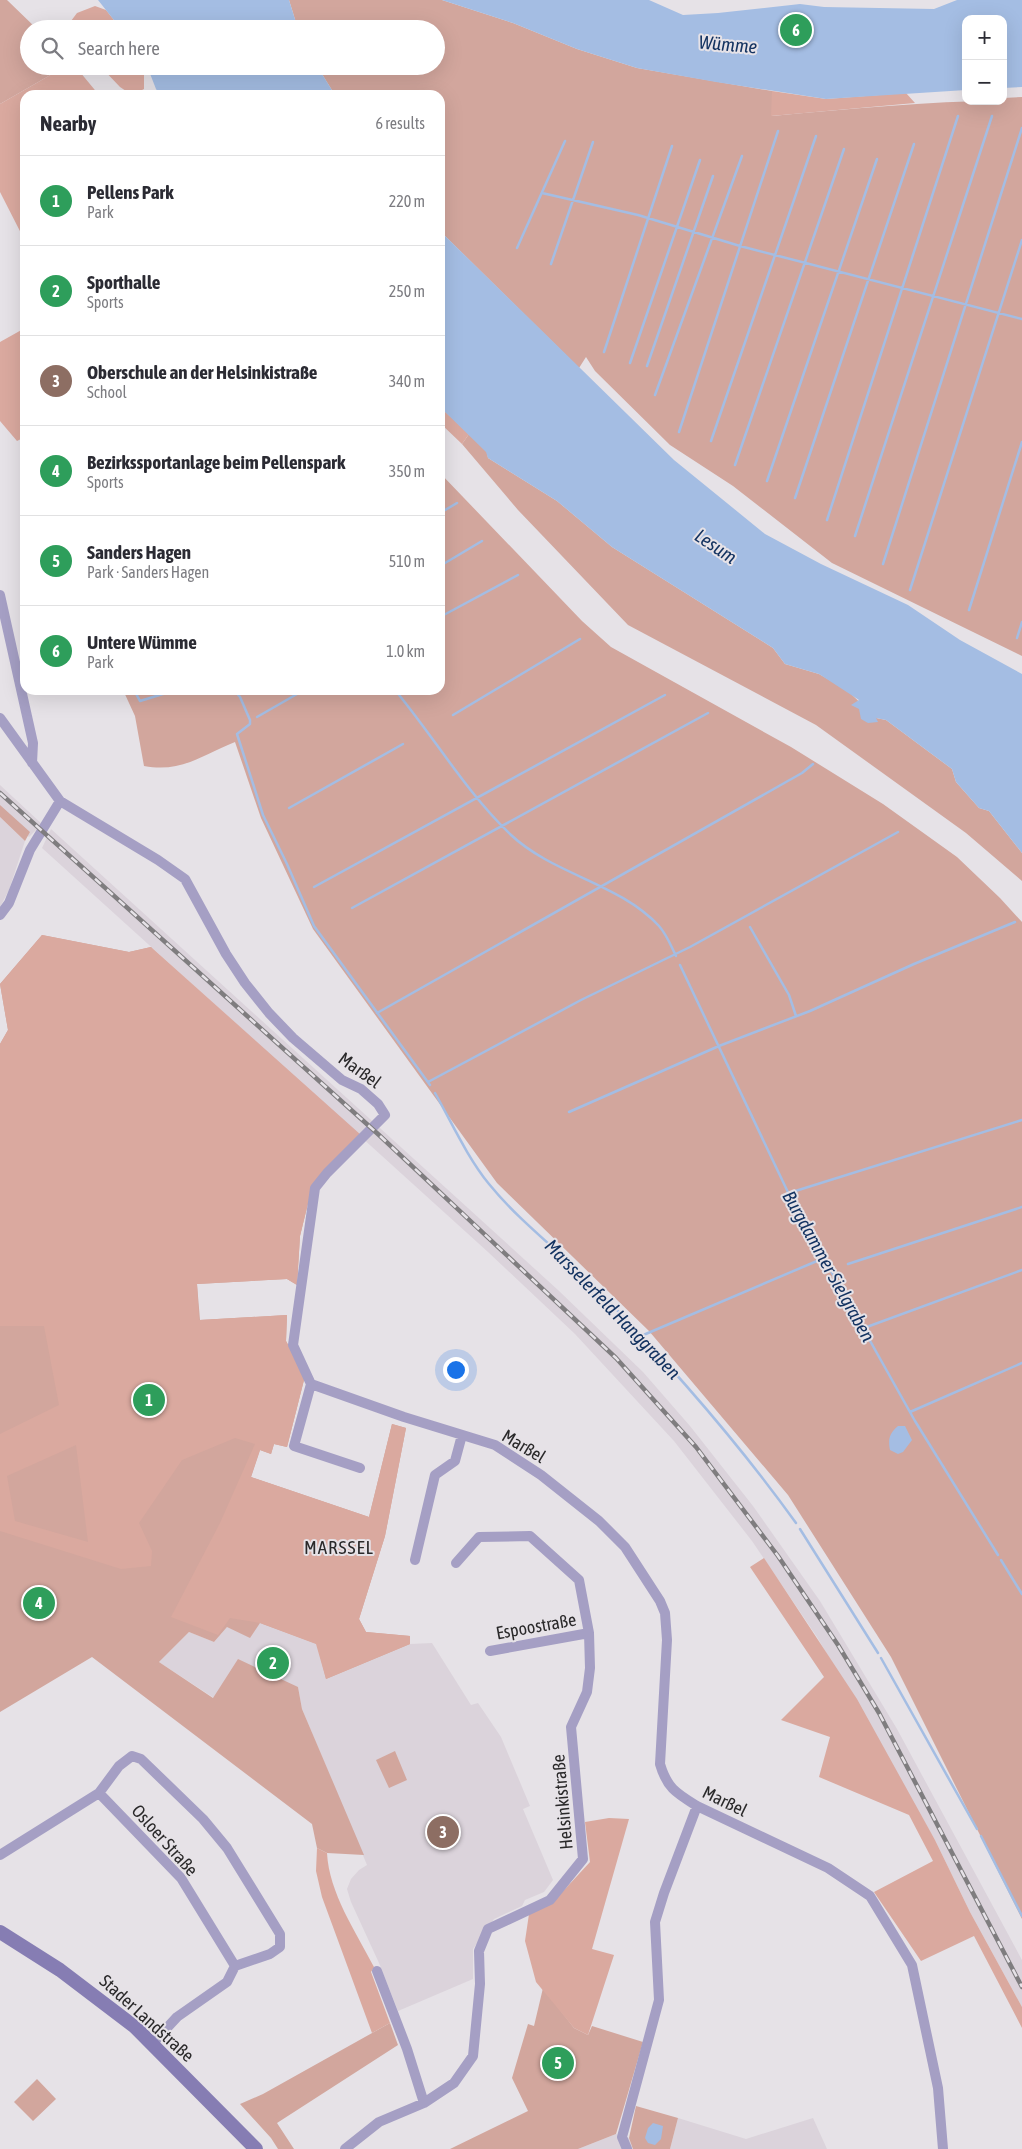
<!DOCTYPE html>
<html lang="en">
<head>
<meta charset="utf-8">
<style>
  body { margin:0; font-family:"Asap Condensed",sans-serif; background:#f2f2f3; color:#2b2b33 }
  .controls { position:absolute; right:15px; top:15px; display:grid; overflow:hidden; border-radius:10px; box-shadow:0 5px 20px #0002 }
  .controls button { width:45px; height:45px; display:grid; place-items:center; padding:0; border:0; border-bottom:1px solid #e1e1e2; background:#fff; color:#2b2b33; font:25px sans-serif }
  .you { position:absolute; left:455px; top:1369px; width:18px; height:18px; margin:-12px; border:4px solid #fff; border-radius:50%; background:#1a73e8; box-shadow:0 0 0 8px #1a73e833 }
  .badge { display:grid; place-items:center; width:32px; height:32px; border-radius:50%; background:#52851a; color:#fff; font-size:16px; font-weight:700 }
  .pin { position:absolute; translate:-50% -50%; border:2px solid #fff; box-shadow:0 1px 5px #0006 }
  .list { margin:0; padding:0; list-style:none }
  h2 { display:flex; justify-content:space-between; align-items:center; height:65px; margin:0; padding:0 20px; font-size:21px }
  h2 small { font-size:16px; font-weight:400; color:#7c7c81 }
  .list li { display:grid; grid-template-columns:32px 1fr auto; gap:15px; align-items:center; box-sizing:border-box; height:90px; padding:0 20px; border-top:1px solid #e1e1e2 }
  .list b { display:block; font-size:19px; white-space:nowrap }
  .list p { margin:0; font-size:16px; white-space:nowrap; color:#7c7c81 }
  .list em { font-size:16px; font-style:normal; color:#7c7c81 }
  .icon { flex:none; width:28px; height:28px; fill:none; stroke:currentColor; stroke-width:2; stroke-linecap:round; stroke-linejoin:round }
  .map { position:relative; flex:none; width:1022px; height:2149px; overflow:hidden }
  .search { position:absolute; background:#fff; box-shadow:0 5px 20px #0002; left:20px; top:20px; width:425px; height:55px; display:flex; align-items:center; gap:12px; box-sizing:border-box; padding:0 18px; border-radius:28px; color:#7c7c81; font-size:19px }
  .panel { position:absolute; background:#fff; box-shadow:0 5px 20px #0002; left:20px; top:90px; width:425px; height:605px; border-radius:15px }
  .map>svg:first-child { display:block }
  .built { fill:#dbd3db }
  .green { fill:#d2a69d }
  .forest { fill:#daa99f; fill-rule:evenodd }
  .water { fill:#a4bde3 }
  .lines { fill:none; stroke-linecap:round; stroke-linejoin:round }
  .stream { stroke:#a4bde3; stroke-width:2.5 }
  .street { stroke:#a59fc4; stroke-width:10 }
  .secondary { stroke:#867db3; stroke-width:14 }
  .rail-casing { stroke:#7f7d7f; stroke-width:4.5 }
  .rail { stroke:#e6e2e7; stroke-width:2.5; stroke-dasharray:8; stroke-linecap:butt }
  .labels { text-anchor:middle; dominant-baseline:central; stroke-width:4; stroke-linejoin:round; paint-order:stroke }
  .street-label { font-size:18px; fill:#2a292a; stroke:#e6e2e7 }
  .water-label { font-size:19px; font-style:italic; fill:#143361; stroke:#e6e2e7 }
  .neighbourhood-label { font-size:19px; letter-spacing:1px; fill:#2a292a; stroke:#e6e2e7 }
</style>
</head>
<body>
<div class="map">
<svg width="1022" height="2149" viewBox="0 0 1022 2149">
  <rect width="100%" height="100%" fill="#e6e2e7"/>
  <!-- built -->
  <path class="built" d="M0 785 42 824 29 837 0 810Z
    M0 817 25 841 9 890 0 907Z
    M51 829 558 1290 643 1372 690 1426 753 1506 820 1601 897 1729 1022 1960V2007L970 1912 935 1840 817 1637 752 1541 674 1441 575 1334 488 1252 42 848Z
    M260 1623 317 1644 326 1679 410 1644 432 1643 471 1705 478 1703 501 1737 530 1806 523 1809 553 1880 544 1892 525 1900 522 1906 494 1919 473 1949V1979L398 2011 379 1963 351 1902 347 1889 351 1879 359 1870 367 1865 302 1709 298 1687 214 1698 159 1662 189 1632 214 1642 227 1627Z
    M678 2118 746 2139 813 2118 827 2149H670Z
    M616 2134 629 2138 633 2149H578Z"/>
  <!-- green -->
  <path class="green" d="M0 0H7L37 29H29V66H66L0 104Z
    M289 0H442L513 23 577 49 637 68 772 91V116C849 109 927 101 1003 101V98L1022 97V656L832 563 733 486 670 445 595 371 586 357 579 368 440 231V95H335L317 66H436V29H298Z
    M469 434 487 452 488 458 557 501 612 547 773 648 785 664 819 674 847 690 876 718 886 720 952 769 956 782 979 808 989 811 1022 853V881L966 833 816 725 628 625 518 510 462 444Z
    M440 473 582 621 611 647 791 747 883 804 957 857 1000 898 1022 922V1919L891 1657 788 1495 649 1331 497 1183 313 929 261 818 235 742C202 755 182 773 144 766L135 716 123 690H440Z
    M0 805 30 832 25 841 0 817Z
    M42 935 129 952 151 947 312 1187 300 1236 297 1285 287 1279 197 1284 200 1320 287 1315 286 1341 305 1376 287 1447 274 1444 271 1454 260 1450 251 1477 369 1517 392 1424 406 1428 385 1536 359 1619 366 1632 410 1636V1644L326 1679 317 1644 260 1623 250 1638 227 1627 214 1642 189 1632 159 1662 213 1698 238 1659 298 1687 302 1709 364 1855 327 1853 317 1848 312 1824 92 1657 0 1712V1044L8 1030 0 984Z
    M395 1751 407 1780 389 1788 376 1760Z
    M543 1988 574 2028 588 2035 592 2026 643 2042 616 2134 578 2149H450L528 2111 512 2078 528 2024 534 2026Z
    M390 2023 398 2045 277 2123 294 2149H278L271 2138 240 2104 263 2094Z
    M37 2079 56 2099 33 2121 14 2102Z
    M636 2106 678 2118 670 2149H633L629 2138Z"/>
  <!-- forest -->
  <path class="forest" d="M95 6 106 10 121 29H65L77 13Z
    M66 66H75L99 95H25V241L0 192V104Z
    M100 66H144V89L132 95 120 87Z
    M772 91 826 99 906 93 915 103 771 116Z
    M25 328V437L17 441 0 421V342Z
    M440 407 469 434 462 444 440 423Z
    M42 935 129 952 151 947 361 1135 312 1187 300 1236 297 1285 287 1279 197 1284 199 1320 287 1315 286 1341 305 1376 287 1447 274 1444 271 1454 260 1450 251 1477 369 1517 392 1424 406 1428 385 1536 359 1619 366 1632 410 1636V1644L326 1679 316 1644 260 1623 230 1618 218 1635 171 1617 220 1523 255 1444 235 1438 182 1460 139 1523 152 1551 151 1566 121 1569 0 1531V1434L59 1405 44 1326H0V1044L8 1030 0 984ZM76 1445 88 1542 15 1521 7 1476Z
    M764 1558 857 1699 935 1840 970 1912 1022 2007V2028L974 1936 921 1961 874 1892 933 1861 909 1815 819 1777 830 1737 781 1720 824 1677 750 1567Z
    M609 1818 629 1819 592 1949 614 1955 588 2035 574 2028 536 1982 525 1941 529 1914 554 1901 590 1862 585 1822Z
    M317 1848 327 1853C329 1893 356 1932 374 1967L371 1972 390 2023 372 2033 322 1897 316 1871Z"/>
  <!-- water -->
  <path class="water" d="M98 0H289L298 29H121Z
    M442 0H649L683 15 718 13 800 4 824 7 934 9 957 0H1022V87L1003 88V19H966V90L826 99 716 82 637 68 577 49 513 23Z
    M147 66H317L335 95H160L156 89Z
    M440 231 674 460 765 534 821 564 908 605 960 640 1022 674V853L989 811 979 808 956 782 952 769 886 720 876 718 878 722 868 723 861 719 859 709 851 705 859 700 819 674 785 664 773 648 612 547 557 501 488 458 486 452 440 407Z
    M898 1426H905L912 1440 903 1452 898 1454 890 1450C888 1439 889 1434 898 1426Z
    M653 2123 663 2126 661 2139 655 2145 648 2143 645 2138 648 2128Z"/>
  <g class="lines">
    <!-- stream -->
    <path class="stream" d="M542 193 638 215 740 246 1022 319
      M517 248 565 141
      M551 264 593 142
      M604 352 672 146
      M630 363 700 160
      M647 366 713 176
      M655 395 742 156
      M679 432 778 131
      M711 441 816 136
      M735 465 844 149
      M440 471V470
      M767 481 877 159
      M795 498 914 144
      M440 513 457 503
      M827 520 958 116
      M855 536 992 116
      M883 564 1022 128
      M440 566 482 541
      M910 590 1022 240
      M969 610 1022 442
      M440 617 518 575
      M1017 638 1022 622
      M134 690 140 701 176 690
      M234 690 240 697 250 720V724L237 734 263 815 287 864 314 926 430 1085
      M395 690C434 737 466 792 511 835 554 875 619 883 659 926 667 935 671 946 676 956
      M453 715 580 639
      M257 717 304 690
      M289 808 403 744
      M314 887 665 695
      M352 908 708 713
      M750 927 789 995 796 1016
      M680 965 795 1207 915 1421 998 1555
      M377 1013 802 773 813 764
      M428 1082 581 1000 690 947 898 832
      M435 1093C452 1123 467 1157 489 1184 519 1221 558 1250 592 1284 665 1359 735 1438 796 1523
      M569 1112 719 1046 810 1011 914 964 1015 922
      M789 1193 1022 1120
      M848 1264 1022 1207
      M864 1328 1022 1270
      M641 1336 824 1258
      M910 1412 1022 1363
      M800 1529 878 1653
      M1001 1560 1022 1594
      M881 1658 977 1829
      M981 1836 1022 1916"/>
    <!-- street -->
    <path class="street" d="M0 595 33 743 32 763
      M0 718 60 801 158 860 185 879 226 954 245 983 269 1013 293 1038 342 1080 361 1089 378 1104 385 1115 327 1173 315 1188 293 1345 311 1384 404 1417 495 1445 541 1475 599 1521 625 1547 660 1601 665 1613 667 1640 660 1764C667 1788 676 1793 697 1806L828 1868 870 1896 912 1965 938 2088 943 2149
      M0 915 9 903 30 850 60 801
      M311 1384 294 1446 360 1468
      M415 1560 435 1475 455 1461 462 1435
      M490 1651 589 1633
      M99 1793 119 1766 132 1756 141 1759 203 1819 227 1848 280 1934V1947L270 1954 235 1966
      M0 1855 99 1793 181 1878 235 1966 227 1982 177 2017 153 2043
      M377 1971 407 2049 424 2103
      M345 2149 379 2122 424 2103 454 2083 473 2056 480 1984 479 1951 488 1929 550 1900 583 1859 571 1727 587 1692 590 1668 589 1633 579 1580 530 1536 479 1537 456 1563
      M627 2149 622 2137 659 2000 655 1922 664 1893 697 1806"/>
    <!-- secondary -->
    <path class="secondary" d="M0 1932 60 1970 135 2027 256 2149"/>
    <!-- rail casing -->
    <g class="rail-casing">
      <path id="rail" d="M0 793 379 1135 616 1358 696 1447 778 1556 838 1645 879 1713 1022 1987"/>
    </g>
    <!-- rail -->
    <use href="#rail" class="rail"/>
  </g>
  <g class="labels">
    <!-- street labels -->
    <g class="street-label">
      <text transform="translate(360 1070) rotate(36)">Marßel</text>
      <text transform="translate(524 1446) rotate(31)">Marßel</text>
      <text transform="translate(536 1626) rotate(-10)">Espoostraße</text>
      <text transform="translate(725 1801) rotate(26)">Marßel</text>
      <text transform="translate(562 1802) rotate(-95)">Helsinkistraße</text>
      <text transform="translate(165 1840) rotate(48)">Osloer Straße</text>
      <text transform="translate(147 2018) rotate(42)">Stader Landstraße</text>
    </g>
    <!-- water labels -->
    <g class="water-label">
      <text transform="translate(728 44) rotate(5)">Wümme</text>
      <text transform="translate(716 546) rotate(34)">Lesum</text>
      <text transform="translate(829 1266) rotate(61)">Burgdammer Sielgraben</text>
      <text transform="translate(613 1309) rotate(46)">Marsselerfeld Hanggraben</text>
    </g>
    <!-- neighbourhood labels -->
    <g class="neighbourhood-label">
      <text x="339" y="1547">MARSSEL</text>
    </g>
  </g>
</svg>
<div class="controls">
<button>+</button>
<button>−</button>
</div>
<div class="you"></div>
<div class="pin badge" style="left:149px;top:1400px;background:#2e9e5b">1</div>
<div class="pin badge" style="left:273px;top:1663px;background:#2e9e5b">2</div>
<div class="pin badge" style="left:443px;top:1832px;background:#8d6e63">3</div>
<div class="pin badge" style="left:39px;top:1603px;background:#2e9e5b">4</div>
<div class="pin badge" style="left:558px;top:2063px;background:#2e9e5b">5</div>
<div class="pin badge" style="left:796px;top:30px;background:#2e9e5b">6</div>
<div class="search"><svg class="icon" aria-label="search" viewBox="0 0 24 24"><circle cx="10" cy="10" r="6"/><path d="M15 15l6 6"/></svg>Search here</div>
<section class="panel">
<h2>Nearby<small>6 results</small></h2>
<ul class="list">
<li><span class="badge" style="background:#2e9e5b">1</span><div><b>Pellens Park</b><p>Park</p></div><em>220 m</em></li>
<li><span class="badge" style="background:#2e9e5b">2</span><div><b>Sporthalle</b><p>Sports</p></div><em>250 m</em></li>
<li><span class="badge" style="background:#8d6e63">3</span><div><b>Oberschule an der Helsinkistraße</b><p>School</p></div><em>340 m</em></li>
<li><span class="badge" style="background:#2e9e5b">4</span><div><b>Bezirkssportanlage beim Pellenspark</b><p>Sports</p></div><em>350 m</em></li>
<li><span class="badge" style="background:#2e9e5b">5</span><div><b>Sanders Hagen</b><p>Park · Sanders Hagen</p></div><em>510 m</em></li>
<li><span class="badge" style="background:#2e9e5b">6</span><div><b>Untere Wümme</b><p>Park</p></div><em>1.0 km</em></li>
</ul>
</section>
</div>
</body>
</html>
